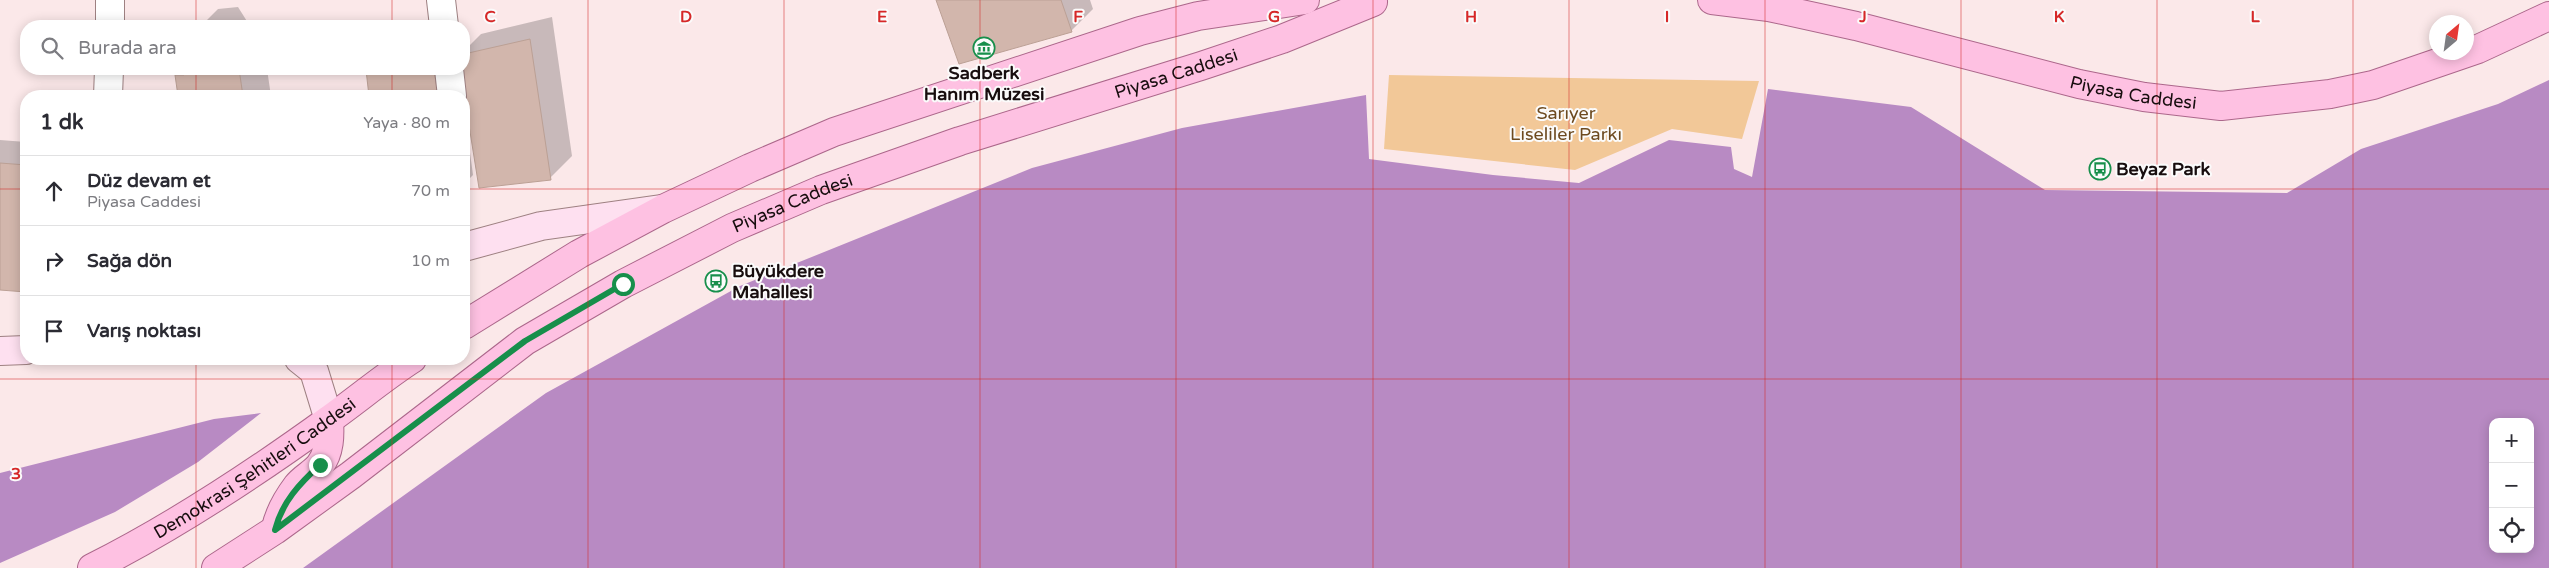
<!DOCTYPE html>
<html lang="tr">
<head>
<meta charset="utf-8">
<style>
  body { margin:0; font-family:"Varela Round",sans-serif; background:#f2f2f3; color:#2b2b33 }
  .controls { position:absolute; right:15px; bottom:15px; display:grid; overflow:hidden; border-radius:10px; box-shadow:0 2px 12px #0003 }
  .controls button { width:45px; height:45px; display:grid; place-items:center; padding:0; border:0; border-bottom:1px solid #e1e1e2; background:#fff; color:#2b2b33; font:25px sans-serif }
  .compass { position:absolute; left:2429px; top:15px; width:45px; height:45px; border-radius:50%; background:#fff; box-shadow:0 2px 12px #0003; rotate:29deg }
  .stop { position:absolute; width:15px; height:15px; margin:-11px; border:4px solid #178f4b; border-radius:50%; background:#fff }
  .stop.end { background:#178f4b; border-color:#fff; box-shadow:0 1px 5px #0008 }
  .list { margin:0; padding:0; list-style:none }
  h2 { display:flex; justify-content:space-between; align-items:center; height:65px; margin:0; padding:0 20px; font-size:21px }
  h2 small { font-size:16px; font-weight:400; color:#7c7c81 }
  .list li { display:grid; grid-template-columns:32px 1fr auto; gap:15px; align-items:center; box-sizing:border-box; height:70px; padding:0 20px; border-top:1px solid #e1e1e2 }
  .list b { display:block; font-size:19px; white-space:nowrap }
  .list p { margin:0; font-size:16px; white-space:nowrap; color:#7c7c81 }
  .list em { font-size:16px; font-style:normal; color:#7c7c81 }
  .icon { flex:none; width:28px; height:28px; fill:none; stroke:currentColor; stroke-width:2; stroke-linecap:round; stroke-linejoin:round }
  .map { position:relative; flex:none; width:2549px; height:568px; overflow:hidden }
  .search { position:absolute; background:#fff; box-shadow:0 2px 12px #0003; left:20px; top:20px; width:450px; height:55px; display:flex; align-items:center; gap:12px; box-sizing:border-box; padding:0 18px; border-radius:20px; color:#7c7c81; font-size:19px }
  .panel { position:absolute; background:#fff; box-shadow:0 2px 12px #0003; left:20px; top:90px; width:450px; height:275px; border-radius:20px }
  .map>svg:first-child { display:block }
  .green { fill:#f2c898 }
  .water { fill:#b88ac3; fill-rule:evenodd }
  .shadow { fill:#0003 }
  .building { fill:#d2b6ac; stroke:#bba095 }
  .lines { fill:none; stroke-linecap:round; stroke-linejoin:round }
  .minor-casing { stroke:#9e8182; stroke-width:30 }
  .tertiary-casing { stroke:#9e8182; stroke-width:30 }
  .secondary-casing { stroke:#9e8182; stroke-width:30 }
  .primary-casing { stroke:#ac678b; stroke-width:30 }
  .minor { stroke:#fff; stroke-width:28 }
  .tertiary { stroke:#fff; stroke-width:28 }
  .secondary { stroke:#fee0f0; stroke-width:28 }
  .primary { stroke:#fec1e2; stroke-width:28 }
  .route { stroke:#178f4b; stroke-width:6 }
  .grid { fill:none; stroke:#d62828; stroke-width:1; stroke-opacity:0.55 }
  .labels { text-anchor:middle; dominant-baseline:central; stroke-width:4; stroke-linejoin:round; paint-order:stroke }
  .poi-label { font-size:18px; font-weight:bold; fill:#170d0e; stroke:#fbfbfb; text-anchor:start }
  .street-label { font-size:18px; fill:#170d0e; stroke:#fbfbfb }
  .park-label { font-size:18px; fill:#6d4a1f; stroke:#fbfbfb }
  .grid-label { font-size:16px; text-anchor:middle; font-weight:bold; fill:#d62828; stroke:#fbfbfb; stroke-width:4; stroke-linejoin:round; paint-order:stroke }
</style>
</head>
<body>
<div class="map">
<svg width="2549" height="568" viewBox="0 0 2549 568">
  <rect width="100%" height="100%" fill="#fbe8e9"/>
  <!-- green -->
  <path class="green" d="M1389 75 1759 81 1742 139 1672 129 1575 170 1384 149Z"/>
  <!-- water -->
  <path class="water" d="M2549 80V568H303L546 393 740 286 1032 168 1182 128 1366 95 1369 159 1493 175 1579 183 1669 140 1731 147 1734 169 1752 177 1768 89 1911 107 2045 190 2287 193 2361 149 2498 104ZM2493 422H2530V549H2493Z
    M261 413 198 462 115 512 0 563V473L214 419Z"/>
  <!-- shadow -->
  <path class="shadow" d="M937 0H1090L1093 9 1071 31Z
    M238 7 250 26H201L218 9Z
    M552 17 572 156 550 178 461 69H464V51L481 34Z
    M183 69H267L271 96H179L176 76Z
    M369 69H458L462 96H370L367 71Z
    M464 108 473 175 464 184Z
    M0 140 26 142V291L0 289Z"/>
  <!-- building -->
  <path class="building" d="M936 0H1061L1072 32 959 64Z
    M530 39 551 180 479 188 460 69H464V54Z
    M184 69H239L243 96H178L175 75H184Z
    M375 69H434L438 96H369L366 70Z
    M0 163 26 165V292L0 290Z"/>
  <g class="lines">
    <!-- minor casing -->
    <g class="minor-casing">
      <path id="minor" d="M110 26V0
        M108 96 109 69"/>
    </g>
    <!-- tertiary casing -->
    <g class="tertiary-casing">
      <path id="tertiary" d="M441 0 444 26
        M449 69 452 96"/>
    </g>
    <!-- secondary casing -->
    <g class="secondary-casing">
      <path id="secondary" d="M464 247 541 226 661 209
        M0 351 26 350
        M299 359 314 371 329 420"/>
    </g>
    <!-- primary casing -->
    <g class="primary-casing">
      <g id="primary">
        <path id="s1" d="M1712 0 1769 7 1856 26 2079 84 2144 97 2221 106 2330 94 2373 85 2478 49 2549 16"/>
        <path d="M464 325 579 254 663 209 750 168 834 132 1140 31 1198 16 1305 0"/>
        <path d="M276 528C279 514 288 498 297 486 303 478 314 473 320 465 330 452 330 435 329 420"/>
        <path id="s2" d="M92 568C176 526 254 474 330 419 358 399 384 377 412 359"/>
        <path id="s3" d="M216 568 275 530 351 475 525 341 623 284 732 228 821 190 960 141 1201 66 1282 39 1373 2"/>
      </g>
    </g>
    <!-- minor -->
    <use href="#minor" class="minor"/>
    <!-- tertiary -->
    <use href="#tertiary" class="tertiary"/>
    <!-- secondary -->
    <use href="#secondary" class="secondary"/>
    <!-- primary -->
    <use href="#primary" class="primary"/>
  </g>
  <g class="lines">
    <!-- route -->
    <path class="route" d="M320 465C300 483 282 502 275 530L525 341 623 284"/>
  </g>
  <!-- grid -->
  <path class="grid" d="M196 0V26M392 0V26M588 0V568M784 0V568M980 0V568M1176 0V568M1373 0V568M1569 0V568M1765 0V568M1961 0V568M2157 0V568M2353 0V568M196 69V96M392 69V96M0 189H26M464 189H2549M196 359V568M392 359V568M0 379H2549"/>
  <!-- icons -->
  <defs>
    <g id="museum-ring" transform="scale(1.125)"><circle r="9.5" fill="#fbfbfb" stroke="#178f4b" stroke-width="1.5"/><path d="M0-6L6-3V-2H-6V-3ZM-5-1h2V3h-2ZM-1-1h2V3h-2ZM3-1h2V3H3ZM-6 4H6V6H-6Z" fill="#178f4b"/></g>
    <g id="bus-ring" transform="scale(1.125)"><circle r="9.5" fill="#fbfbfb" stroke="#178f4b" stroke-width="1.5"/><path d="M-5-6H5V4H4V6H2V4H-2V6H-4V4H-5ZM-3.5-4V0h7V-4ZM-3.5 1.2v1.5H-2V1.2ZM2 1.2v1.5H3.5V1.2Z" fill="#178f4b"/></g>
  </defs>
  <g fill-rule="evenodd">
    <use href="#museum-ring" x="984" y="48"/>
    <use href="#bus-ring" x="2100" y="169"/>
    <use href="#bus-ring" x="716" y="281"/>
  </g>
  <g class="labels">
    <!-- poi labels -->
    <g class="poi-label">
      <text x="984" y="73" text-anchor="middle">Sadberk<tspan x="984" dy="21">Hanım Müzesi</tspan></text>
      <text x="2116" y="169">Beyaz Park</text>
      <text x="732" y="271">Büyükdere<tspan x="732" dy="21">Mahallesi</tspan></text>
    </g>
    <!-- street labels -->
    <g class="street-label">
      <text stroke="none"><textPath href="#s3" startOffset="1090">Piyasa Caddesi</textPath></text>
      <text stroke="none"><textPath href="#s1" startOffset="432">Piyasa Caddesi</textPath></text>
      <text stroke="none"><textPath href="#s3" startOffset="685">Piyasa Caddesi</textPath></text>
      <text stroke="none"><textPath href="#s2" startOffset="191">Demokrasi Şehitleri Caddesi</textPath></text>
    </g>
    <!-- park labels -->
    <g class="park-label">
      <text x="1566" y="113">Sarıyer<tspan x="1566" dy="21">Liseliler Parkı</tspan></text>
    </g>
  </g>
  <g class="grid-label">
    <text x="490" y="22">C</text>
    <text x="686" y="22">D</text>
    <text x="882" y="22">E</text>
    <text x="1078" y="22">F</text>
    <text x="1274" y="22">G</text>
    <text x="1471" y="22">H</text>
    <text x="1667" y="22">I</text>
    <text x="1863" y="22">J</text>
    <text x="2059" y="22">K</text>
    <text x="2255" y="22">L</text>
    <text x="16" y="479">3</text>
  </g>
</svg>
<div class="controls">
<button>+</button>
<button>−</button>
<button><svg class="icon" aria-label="locate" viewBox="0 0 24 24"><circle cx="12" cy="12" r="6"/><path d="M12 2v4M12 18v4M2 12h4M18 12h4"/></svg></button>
</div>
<svg class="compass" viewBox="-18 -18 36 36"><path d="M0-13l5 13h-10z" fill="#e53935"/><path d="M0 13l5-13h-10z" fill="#7c7c81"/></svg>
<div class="stop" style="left:623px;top:284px"></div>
<div class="stop end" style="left:320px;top:465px"></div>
<div class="search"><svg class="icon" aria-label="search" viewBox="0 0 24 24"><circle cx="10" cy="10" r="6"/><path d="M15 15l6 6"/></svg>Burada ara</div>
<section class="panel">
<h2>1 dk<small>Yaya · 80 m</small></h2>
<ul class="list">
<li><svg class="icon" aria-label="ahead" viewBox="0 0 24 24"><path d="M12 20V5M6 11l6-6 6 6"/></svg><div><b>Düz devam et</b><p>Piyasa Caddesi</p></div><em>70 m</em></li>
<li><svg class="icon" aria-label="right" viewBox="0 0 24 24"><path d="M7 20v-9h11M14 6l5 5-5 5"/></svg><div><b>Sağa dön</b></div><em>10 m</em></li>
<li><svg class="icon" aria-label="arrive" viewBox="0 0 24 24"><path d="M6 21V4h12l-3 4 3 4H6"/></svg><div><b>Varış noktası</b></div></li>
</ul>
</section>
</div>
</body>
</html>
